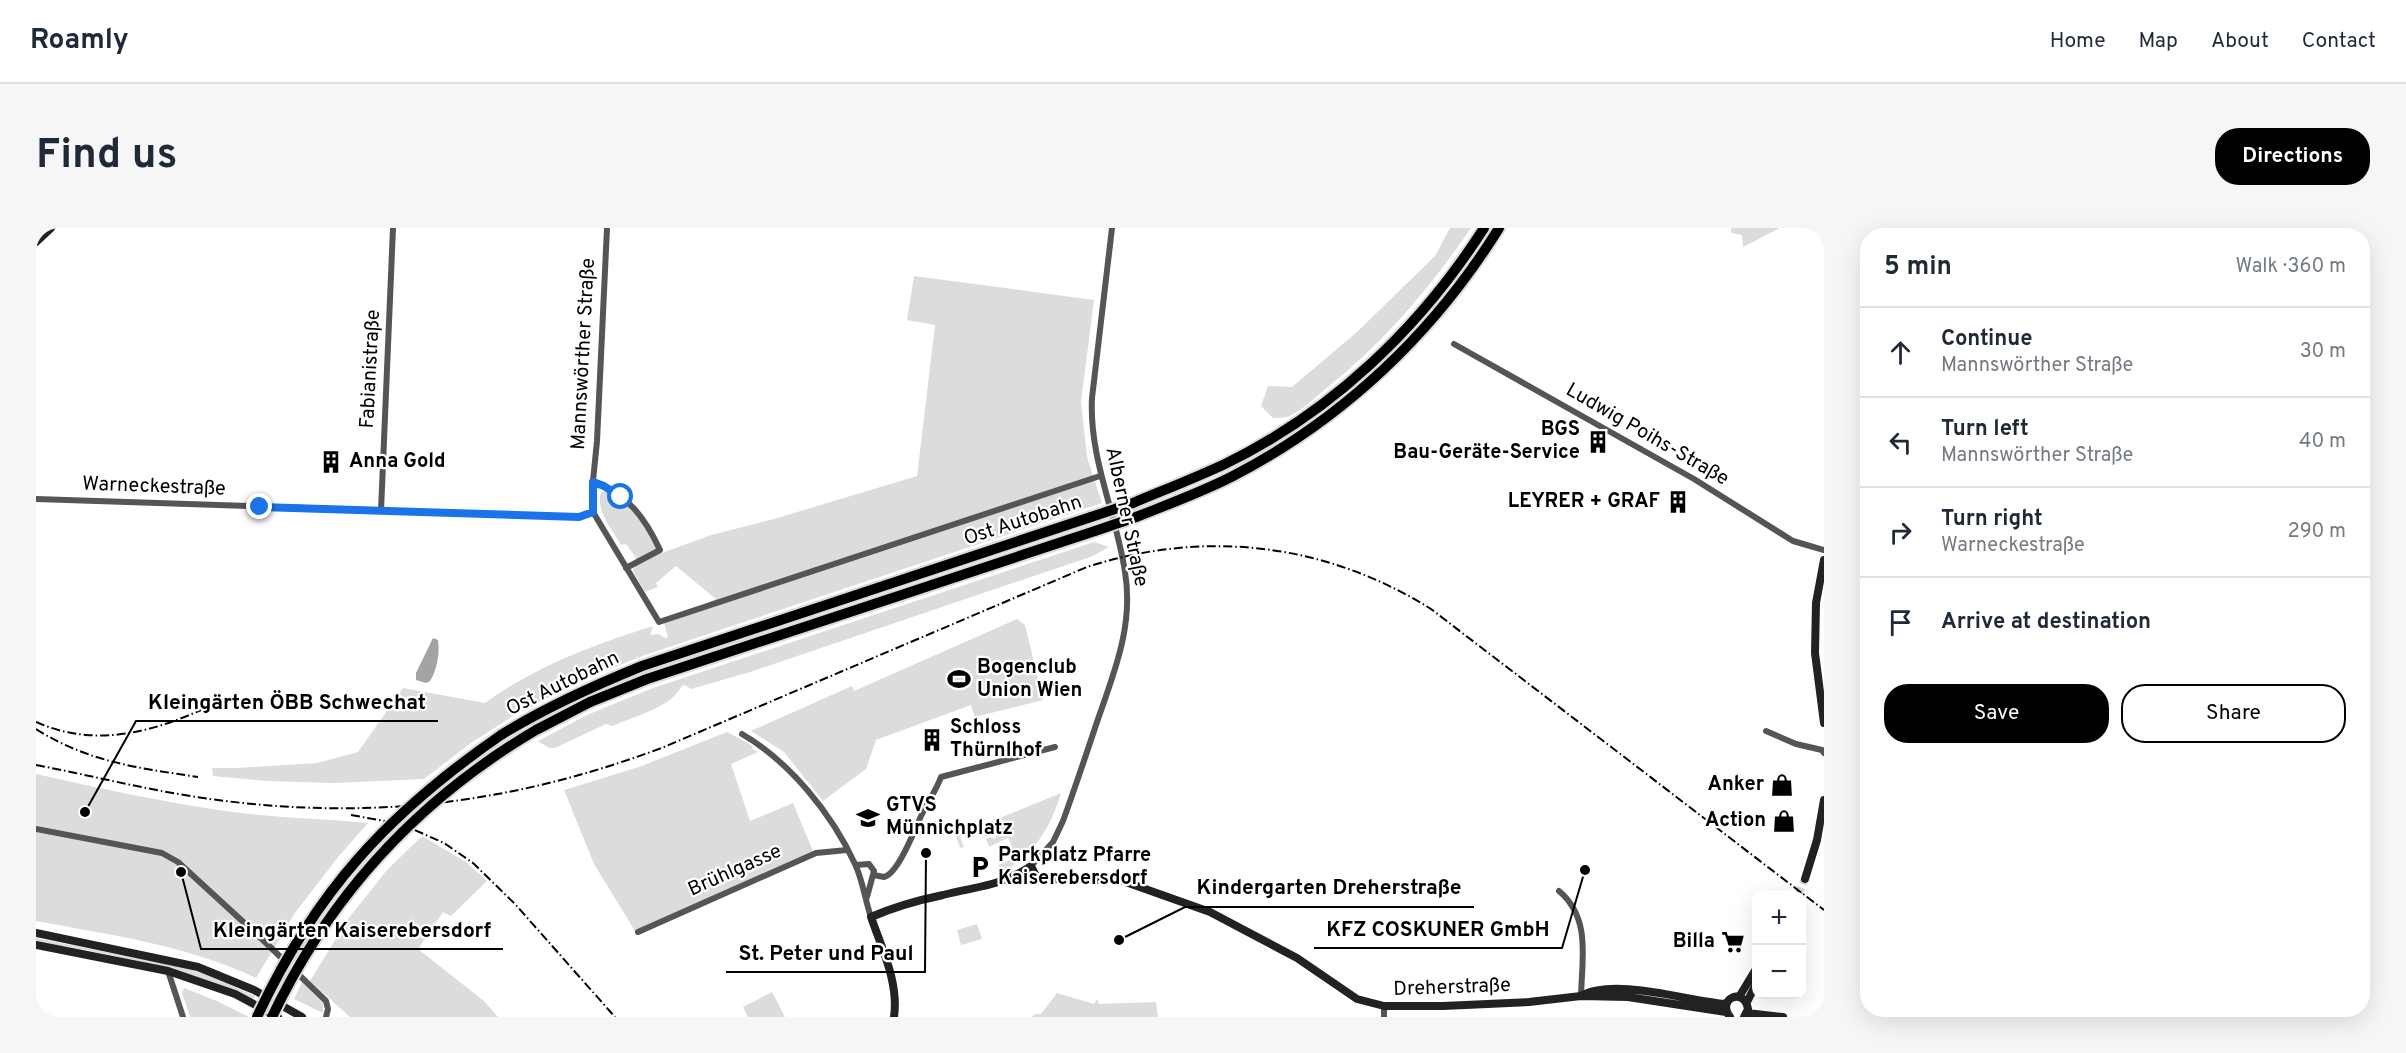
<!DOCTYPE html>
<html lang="en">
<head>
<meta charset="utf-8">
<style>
  body { margin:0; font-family:Overpass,sans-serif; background:#f6f6f7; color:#1f2937 }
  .controls { position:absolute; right:18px; bottom:18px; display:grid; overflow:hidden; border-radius:12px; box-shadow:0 6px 24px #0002 }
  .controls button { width:54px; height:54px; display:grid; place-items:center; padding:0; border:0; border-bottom:2px solid #e0e1e3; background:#fff; color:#1f2937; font:30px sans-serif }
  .stop { position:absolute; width:18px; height:18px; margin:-14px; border:4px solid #1a73e8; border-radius:50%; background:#fff }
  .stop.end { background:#1a73e8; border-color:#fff; box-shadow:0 2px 6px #0008 }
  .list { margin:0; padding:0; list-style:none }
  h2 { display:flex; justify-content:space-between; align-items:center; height:78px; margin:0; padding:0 24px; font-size:26px }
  h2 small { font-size:20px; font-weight:400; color:#747a83 }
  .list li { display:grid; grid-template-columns:39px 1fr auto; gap:18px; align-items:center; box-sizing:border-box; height:90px; padding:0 24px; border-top:2px solid #e0e1e3 }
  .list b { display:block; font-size:22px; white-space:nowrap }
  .list p { margin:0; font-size:20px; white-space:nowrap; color:#747a83 }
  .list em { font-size:20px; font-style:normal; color:#747a83 }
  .actions { display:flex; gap:12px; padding:18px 24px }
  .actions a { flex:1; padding:14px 0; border:2px solid #000; border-radius:24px; text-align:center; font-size:21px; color:#000 }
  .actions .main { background:#000; color:#fff }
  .icon { flex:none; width:33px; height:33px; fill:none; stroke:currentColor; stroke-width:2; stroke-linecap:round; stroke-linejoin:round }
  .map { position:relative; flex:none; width:1788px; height:789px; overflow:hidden; border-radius:24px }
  header { display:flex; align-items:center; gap:36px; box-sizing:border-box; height:84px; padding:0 30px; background:#fff; border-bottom:2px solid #e0e1e3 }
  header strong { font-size:28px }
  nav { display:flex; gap:33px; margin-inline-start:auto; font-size:21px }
  .intro { display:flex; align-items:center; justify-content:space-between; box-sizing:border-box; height:144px; padding:0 36px }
  h1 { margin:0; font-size:42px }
  .button { padding:15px 27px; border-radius:24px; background:#000; color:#fff; font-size:21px; font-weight:700 }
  main { display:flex; gap:36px; padding:0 36px }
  aside { flex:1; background:#fff; border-radius:24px; box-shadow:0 6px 24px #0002 }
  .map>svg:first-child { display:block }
  .green { fill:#dcdcdc }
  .water { fill:#a3a3a3 }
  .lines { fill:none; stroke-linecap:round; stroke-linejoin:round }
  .secondary-tunnel { stroke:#d9d9d9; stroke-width:8; stroke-dasharray:8 4; stroke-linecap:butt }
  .highway-casing { stroke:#dbdbdb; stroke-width:14 }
  .street { stroke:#555; stroke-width:6 }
  .secondary { stroke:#222; stroke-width:8 }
  .highway { stroke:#000; stroke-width:10 }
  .rail { stroke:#000; stroke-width:2; stroke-dasharray:9 3 1.5 3; stroke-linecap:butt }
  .highway-bridge-casing { stroke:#dbdbdb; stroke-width:14; stroke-linecap:butt }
  .highway-bridge { stroke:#000; stroke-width:10 }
  .route { stroke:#1a73e8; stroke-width:8 }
  .labels { text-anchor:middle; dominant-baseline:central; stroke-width:4.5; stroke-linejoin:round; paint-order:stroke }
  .street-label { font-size:20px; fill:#000; stroke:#fff }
  .poi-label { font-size:20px; font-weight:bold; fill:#000; stroke:#fff; text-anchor:end }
  .leader { fill:none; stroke:#000; stroke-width:2 }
  .callout-dot { fill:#000; stroke:#fff; stroke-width:2 }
  .callout-label { font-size:21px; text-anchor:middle; font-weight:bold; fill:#000; stroke:#fff; stroke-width:4.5; stroke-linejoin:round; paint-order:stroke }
</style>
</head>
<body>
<header>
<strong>Roamly</strong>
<nav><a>Home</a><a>Map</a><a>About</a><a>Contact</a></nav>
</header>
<div class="intro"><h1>Find us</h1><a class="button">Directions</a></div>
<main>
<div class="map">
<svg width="1788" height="789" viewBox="0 0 1788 789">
  <rect width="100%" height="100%" fill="#fff"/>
  <!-- green -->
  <path class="green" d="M1414 0H1435C1394 60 1348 114 1292 159 1282 167 1262 186 1251 189 1247 190 1241 190 1237 190L1225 178 1232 158 1256 159 1321 104 1399 28Z
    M1695 0H1744L1707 19 1706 7 1695 5Z
    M878 48 1058 72 1045 174 1051 229 1066 275 609 427 544 453 477 488 435 515 388 551 297 555 232 553 177 548 176 540H201L281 535 322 524 367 460 449 475C498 439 559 416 617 398L614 407 622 406 629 410 632 409 628 395 680 371 640 338 620 355 622 359 609 364 597 343 600 330 590 316 585 317C577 303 559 282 565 265L570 263C581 269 594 277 602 287 611 300 615 314 626 325L675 307 738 291 881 248 899 97 871 92Z
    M1058 314 1073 319 1057 328 714 444 655 461 649 457 646 458C633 481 600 487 577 498L570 496 519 520H513L502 513 551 487 617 460Z
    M981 391 989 397 1007 472 939 489 935 477 840 512 830 541 787 573 748 524 715 503 816 458 818 463Z
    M691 504 717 518 716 521 722 524 695 536 714 593 757 575 777 623 599 703 558 636 528 562 603 539Z
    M0 546C63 560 126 574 190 583 238 590 285 590 332 595L302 629 259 685 220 750C151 717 75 707 0 693Z
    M1025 565C1015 599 999 625 968 643L962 637 981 629 972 610 953 619 950 611 954 609 959 611 962 604 955 602 953 607 949 609 944 600 924 609 928 619 924 620 920 608Z
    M388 609 430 634 451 653 415 688 407 684 382 721 448 773 462 789H314L274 753 312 691 351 642 384 610Z
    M941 696 946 711 925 717 921 702Z
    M0 710 150 740 167 745 219 768 217 771C146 737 77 728 0 713Z
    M266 754 287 775V785L258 771Z
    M148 760 181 773 213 789H154L146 765Z
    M736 764 749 789H712L707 779Z
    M1021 765 1058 776 1061 771 1063 776 1120 774 1122 789H996L999 786H1005Z"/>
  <!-- water -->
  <path class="water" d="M397 410 402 412C404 425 401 442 394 453L390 455 380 452V445Z"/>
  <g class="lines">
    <!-- secondary-tunnel -->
    <path class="secondary-tunnel" d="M1762 667 1769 651"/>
    <!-- highway casing -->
    <g class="highway-casing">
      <path id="highway" d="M1097 275C1128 262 1159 250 1189 236 1296 184 1384 100 1448 0
        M1100 289C1133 276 1166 264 1197 248 1307 191 1398 105 1463 0
        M500 502 554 474 611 451 1059 303
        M465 507C510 479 557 458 606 438L1055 289"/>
    </g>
    <!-- street -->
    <path class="street" d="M571 0 561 213 556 263 557 284 623 394 1064 248
      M1418 116 1658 251 1757 313 1788 322
      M557 254C592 266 609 290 624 322L590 340
      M0 271 543 289 557 284
      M345 283 357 0
      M1730 503 1760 516 1786 522 1788 525
      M706 506C754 534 796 586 819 636 827 653 829 672 835 689
      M0 601 126 625 142 634 228 713 290 773 292 781 290 789
      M820 637 833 636 838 643 831 669
      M995 638 1017 614 1027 593C1039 560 1050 527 1061 494 1078 445 1098 397 1089 344 1080 284 1053 231 1056 170L1076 0
      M838 647 848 649C863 645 879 600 886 586 892 573 900 563 905 549L1019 519
      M1523 663C1555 690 1546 730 1545 768
      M602 704 780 625 811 622
      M132 743 147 789
      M1348 778V789"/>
    <!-- secondary -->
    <path class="secondary" d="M0 14 15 0
      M1788 332 1780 375 1779 425 1788 495
      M1769 651 1781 612 1788 572
      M1762 668V667
      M0 705 162 739 218 762 266 789
      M0 717 132 743 199 766 242 789
      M1546 767C1581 750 1651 773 1690 776
      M1703 769 1720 741
      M1711 774 1720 756
      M1711 785 1747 789
      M858 789C863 755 846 721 835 689 858 679 883 672 907 667 942 658 963 659 995 638L999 646 1005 651 1084 652 1174 684 1261 730 1321 771 1348 778H1407L1493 774 1545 768 1592 769 1690 784
      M1694 789C1680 771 1708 758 1712 781L1708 789"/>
    <!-- highway -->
    <use href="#highway" class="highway"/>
    <!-- rail -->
    <path class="rail" d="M0 494C57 519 111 506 165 482
      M0 501C52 534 102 540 162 549
      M0 537C58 548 115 563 174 571 334 593 477 576 628 519L1051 339C1168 301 1290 315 1395 381L1788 682
      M315 587 365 596 408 615 437 635 479 676 579 789"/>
    <!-- highway-bridge casing -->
    <g class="highway-bridge-casing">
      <path id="highway-bridge" d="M1055 289 1097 275
        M1059 303 1100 289
        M221 789C279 664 352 585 465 507
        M236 789C295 665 383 571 500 502"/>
    </g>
    <!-- highway-bridge -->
    <use href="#highway-bridge" class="highway-bridge"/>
  </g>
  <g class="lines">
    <!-- route -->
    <path class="route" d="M224 279 543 289 557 284V254L568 258 585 269"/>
  </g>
  <!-- icons -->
  <defs>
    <g id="building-bare" transform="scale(1.8)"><path d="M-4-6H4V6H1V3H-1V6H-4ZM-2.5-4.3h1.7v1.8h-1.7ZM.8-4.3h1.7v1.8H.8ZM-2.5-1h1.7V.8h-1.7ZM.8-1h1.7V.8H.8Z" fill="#000" stroke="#fff" stroke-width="2.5" paint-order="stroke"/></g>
    <g id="stadium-bare" transform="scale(1.8)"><path d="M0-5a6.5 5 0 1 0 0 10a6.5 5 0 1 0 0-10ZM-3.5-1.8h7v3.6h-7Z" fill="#000" stroke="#fff" stroke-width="2.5" paint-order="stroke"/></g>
    <g id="shop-bare" transform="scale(1.8)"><path d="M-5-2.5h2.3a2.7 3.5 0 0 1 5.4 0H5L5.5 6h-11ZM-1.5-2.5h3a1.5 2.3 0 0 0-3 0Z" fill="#000" stroke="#fff" stroke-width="2.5" paint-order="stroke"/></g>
    <g id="school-bare" transform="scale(1.8)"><path d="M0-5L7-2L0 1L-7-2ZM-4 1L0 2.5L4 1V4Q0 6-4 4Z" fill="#000" stroke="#fff" stroke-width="2.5" paint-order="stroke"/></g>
    <g id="parking-bare" transform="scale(1.8)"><path d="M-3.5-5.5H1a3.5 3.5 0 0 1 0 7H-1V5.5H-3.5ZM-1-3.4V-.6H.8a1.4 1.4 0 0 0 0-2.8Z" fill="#000" stroke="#fff" stroke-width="2.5" paint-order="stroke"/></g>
    <g id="supermarket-bare" transform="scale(1.8)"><path d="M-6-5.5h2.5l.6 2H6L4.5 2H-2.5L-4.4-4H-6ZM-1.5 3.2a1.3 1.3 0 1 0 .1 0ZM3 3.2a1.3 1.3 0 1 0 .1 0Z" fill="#000" stroke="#fff" stroke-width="2.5" paint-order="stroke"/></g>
  </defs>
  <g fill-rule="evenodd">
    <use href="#building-bare" x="1562" y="214"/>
    <use href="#building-bare" x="295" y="234"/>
    <use href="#building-bare" x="1642" y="274"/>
    <use href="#stadium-bare" x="923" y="451"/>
    <use href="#building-bare" x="896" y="512"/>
    <use href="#shop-bare" x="1746" y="557"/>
    <use href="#school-bare" x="832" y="590"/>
    <use href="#shop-bare" x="1748" y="593"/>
    <use href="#parking-bare" x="944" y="639"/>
    <use href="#supermarket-bare" x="1697" y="714"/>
  </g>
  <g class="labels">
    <!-- street labels -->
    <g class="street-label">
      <text transform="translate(548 126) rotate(-87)">Mannswörther Straße</text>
      <text transform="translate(335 141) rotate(-87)">Fabianistraße</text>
      <text transform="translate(1611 207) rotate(30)">Ludwig Poihs-Straße</text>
      <text transform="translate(118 259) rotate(2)">Warneckestraße</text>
      <text transform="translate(1090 289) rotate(78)">Alberner Straße</text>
      <text transform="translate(987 293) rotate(-18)">Ost Autobahn</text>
      <text transform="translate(527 456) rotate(-26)">Ost Autobahn</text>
      <text transform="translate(699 643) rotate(-24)">Brühlgasse</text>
      <text transform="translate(1416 760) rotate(-2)">Dreherstraße</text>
    </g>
    <!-- poi labels -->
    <g class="poi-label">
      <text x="1544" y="202">BGS<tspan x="1544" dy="23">Bau-Geräte-Service</tspan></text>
      <text x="313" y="234" text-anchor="start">Anna Gold</text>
      <text x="1624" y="274">LEYRER + GRAF</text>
      <text x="941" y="440" text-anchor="start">Bogenclub<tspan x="941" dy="23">Union Wien</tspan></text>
      <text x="914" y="500" text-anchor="start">Schloss<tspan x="914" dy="23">Thürnlhof</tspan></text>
      <text x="1728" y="557">Anker</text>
      <text x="850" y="578" text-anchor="start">GTVS<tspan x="850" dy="23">Münnichplatz</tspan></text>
      <text x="1730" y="593">Action</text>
      <text x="962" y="628" text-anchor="start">Parkplatz Pfarre<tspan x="962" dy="23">Kaiserebersdorf</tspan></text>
      <text x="1679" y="714">Billa</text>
    </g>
  </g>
  <!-- callouts -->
  <path class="leader" d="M49 584L100 493H402M1083 712L1149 679H1438M1549 642L1526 720H1278M145 644L165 721H467M890 625L889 744H690"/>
  <g class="callout-dot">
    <circle cx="49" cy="584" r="6"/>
    <circle cx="1083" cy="712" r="6"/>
    <circle cx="1549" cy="642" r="6"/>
    <circle cx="145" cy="644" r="6"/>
    <circle cx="890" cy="625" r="6"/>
  </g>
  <g class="callout-label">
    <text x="251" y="481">Kleingärten ÖBB Schwechat</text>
    <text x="1293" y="666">Kindergarten Dreherstraße</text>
    <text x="1402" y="708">KFZ COSKUNER GmbH</text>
    <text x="316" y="709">Kleingärten Kaiserebersdorf</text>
    <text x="790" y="732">St. Peter und Paul</text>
  </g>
</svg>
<div class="controls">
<button>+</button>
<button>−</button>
</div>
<div class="stop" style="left:585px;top:269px"></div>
<div class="stop end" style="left:224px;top:279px"></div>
</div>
<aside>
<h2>5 min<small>Walk · 360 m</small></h2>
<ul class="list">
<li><svg class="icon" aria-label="ahead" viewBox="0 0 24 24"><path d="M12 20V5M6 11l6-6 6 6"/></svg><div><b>Continue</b><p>Mannswörther Straße</p></div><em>30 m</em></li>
<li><svg class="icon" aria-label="left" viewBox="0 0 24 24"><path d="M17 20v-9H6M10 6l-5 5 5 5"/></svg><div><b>Turn left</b><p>Mannswörther Straße</p></div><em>40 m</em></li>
<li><svg class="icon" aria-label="right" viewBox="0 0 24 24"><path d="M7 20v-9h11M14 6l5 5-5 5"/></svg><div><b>Turn right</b><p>Warneckestraße</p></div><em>290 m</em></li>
<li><svg class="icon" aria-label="arrive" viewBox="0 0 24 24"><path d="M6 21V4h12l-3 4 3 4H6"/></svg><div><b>Arrive at destination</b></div></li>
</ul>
<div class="actions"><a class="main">Save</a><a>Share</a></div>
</aside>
</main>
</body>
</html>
